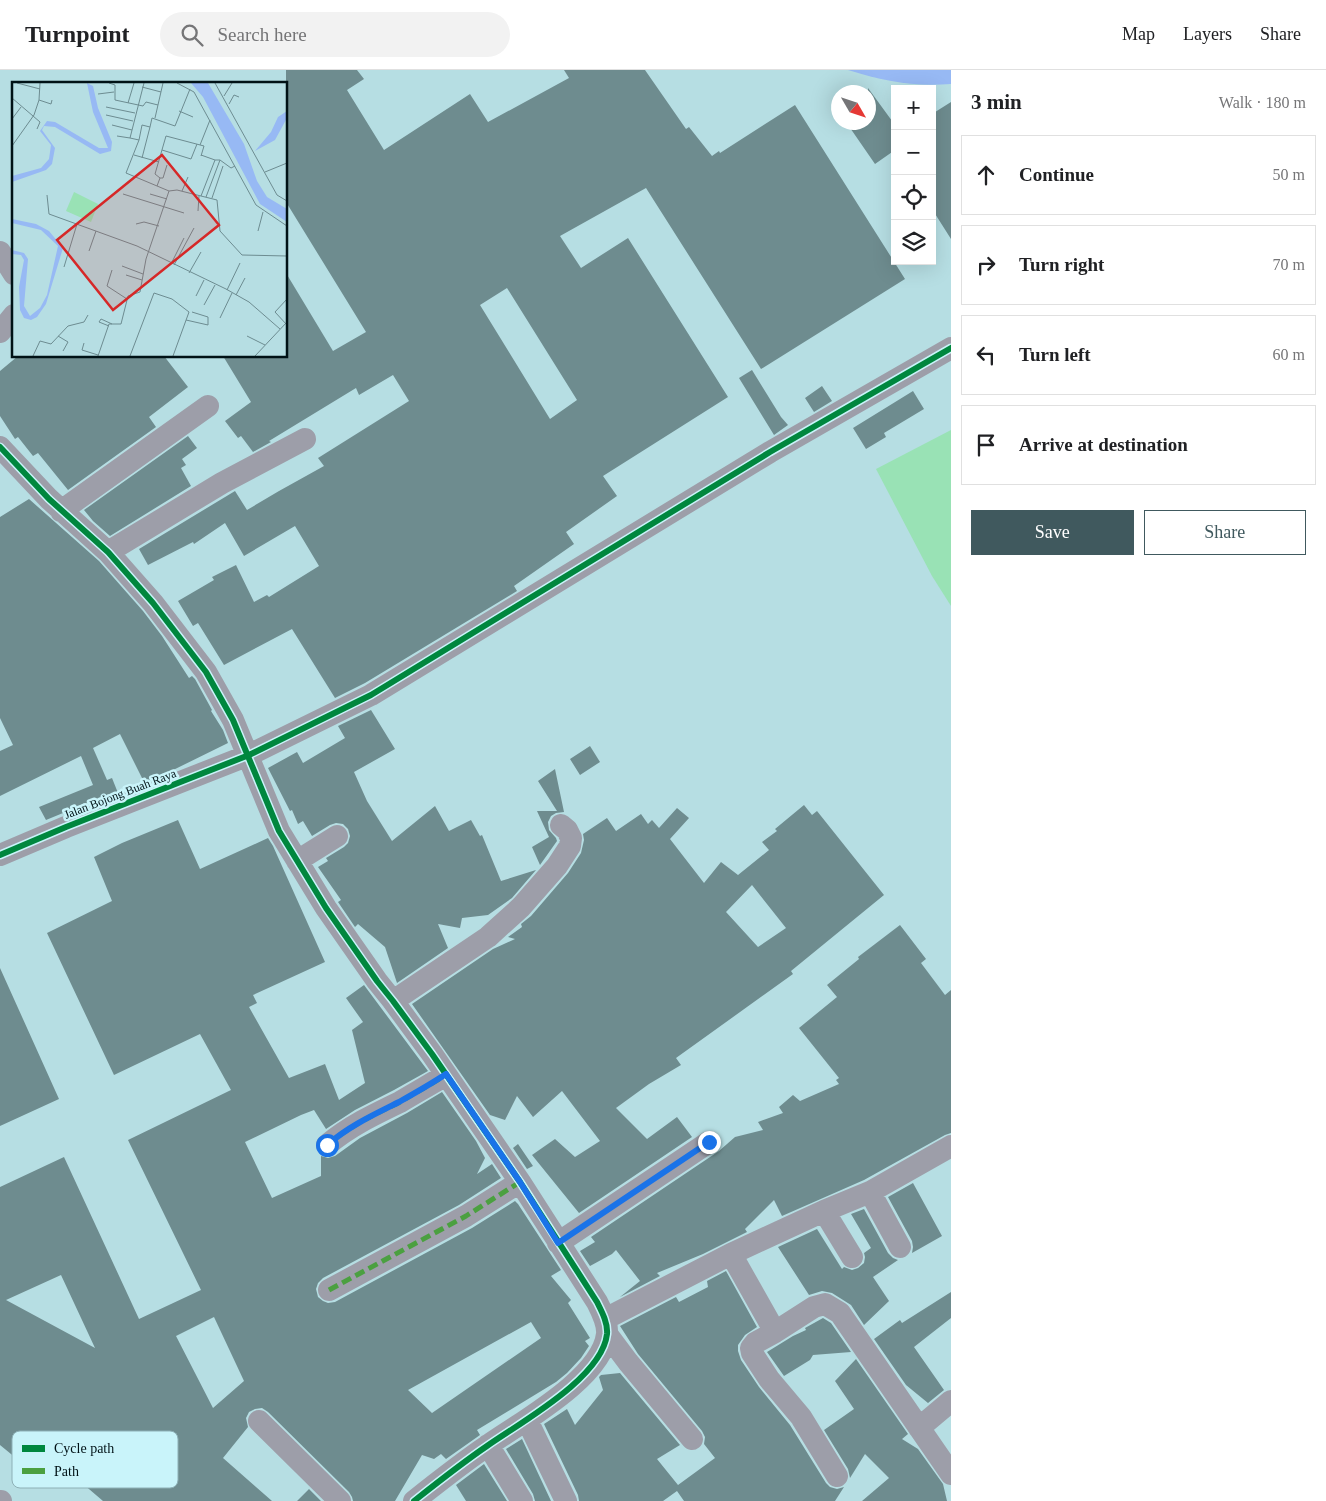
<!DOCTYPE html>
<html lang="en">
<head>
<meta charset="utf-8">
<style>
  body { margin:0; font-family:"Times New Roman",serif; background:#f2f2f2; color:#202124 }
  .controls { position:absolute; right:15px; top:15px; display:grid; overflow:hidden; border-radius:0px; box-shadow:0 5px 20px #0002 }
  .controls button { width:45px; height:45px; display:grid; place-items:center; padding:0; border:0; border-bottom:1px solid #e0e0e0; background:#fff; color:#202124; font:25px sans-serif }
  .compass { position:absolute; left:831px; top:15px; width:45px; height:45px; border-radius:50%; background:#fff; box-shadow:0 5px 20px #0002; rotate:129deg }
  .stop { position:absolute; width:15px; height:15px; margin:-11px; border:4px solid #1a73e8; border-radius:50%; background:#fff }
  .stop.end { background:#1a73e8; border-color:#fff; box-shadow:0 1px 5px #0008 }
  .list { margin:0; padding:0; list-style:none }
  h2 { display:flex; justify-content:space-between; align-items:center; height:65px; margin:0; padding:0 20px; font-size:21px }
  h2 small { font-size:16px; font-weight:400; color:#757577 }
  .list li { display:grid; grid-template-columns:32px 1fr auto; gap:15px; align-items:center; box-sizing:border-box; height:80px; margin:0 10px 10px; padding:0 10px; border:1px solid #e0e0e0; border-radius:0px }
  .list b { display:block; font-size:19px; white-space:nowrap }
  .list em { font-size:16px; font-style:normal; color:#757577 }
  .actions { display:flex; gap:10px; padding:15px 20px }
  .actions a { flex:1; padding:11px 0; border:1px solid #40595e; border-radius:0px; text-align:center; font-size:18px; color:#40595e }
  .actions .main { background:#40595e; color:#fff }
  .icon { flex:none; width:28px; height:28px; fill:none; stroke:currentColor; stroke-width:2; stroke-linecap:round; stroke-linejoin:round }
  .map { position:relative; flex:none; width:951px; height:1431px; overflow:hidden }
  header { display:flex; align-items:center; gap:30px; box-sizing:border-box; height:70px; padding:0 25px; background:#fff; border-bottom:1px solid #e0e0e0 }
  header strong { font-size:24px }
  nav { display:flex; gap:28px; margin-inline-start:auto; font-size:18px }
  .search { width:350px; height:45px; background:#f2f2f2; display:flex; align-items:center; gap:12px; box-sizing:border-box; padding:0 18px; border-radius:28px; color:#757577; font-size:19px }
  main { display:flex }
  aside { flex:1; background:#fff }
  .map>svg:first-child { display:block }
  .green { fill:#99e2b5 }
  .water { fill:#97b9f4 }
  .building { fill:#6e8c8f; fill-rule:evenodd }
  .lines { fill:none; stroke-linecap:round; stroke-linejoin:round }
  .street { stroke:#9d9ea9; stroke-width:22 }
  .quiet { stroke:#4ba040; stroke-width:5; stroke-dasharray:10 5; stroke-linecap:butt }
  .cycleway-casing { stroke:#c9f4fa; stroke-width:9 }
  .cycleway { stroke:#00873e; stroke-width:6 }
  .route { stroke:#1a73e8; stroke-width:6 }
  .labels { text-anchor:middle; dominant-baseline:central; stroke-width:5; stroke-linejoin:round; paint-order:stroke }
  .street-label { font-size:12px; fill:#001216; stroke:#c9f4fa }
  .inset-road { fill:none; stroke:#6d8c91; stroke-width:1 }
  .view { fill:#d62828; fill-opacity:0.15; stroke:#d62828; stroke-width:2.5 }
  .inset-edge { fill:none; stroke:#001216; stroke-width:2.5 }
  .key { fill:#c9f4fa; stroke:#8db0b6; stroke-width:1 }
  .key-label { font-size:14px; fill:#001216 }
</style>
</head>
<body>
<header>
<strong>Turnpoint</strong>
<div class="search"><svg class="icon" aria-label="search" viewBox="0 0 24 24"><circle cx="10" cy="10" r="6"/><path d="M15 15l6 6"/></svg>Search here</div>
<nav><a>Map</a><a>Layers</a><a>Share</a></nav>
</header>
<main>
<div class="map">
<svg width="951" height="1431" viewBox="0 0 951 1431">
  <rect width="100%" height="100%" fill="#b6dee3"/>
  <!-- green -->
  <path class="green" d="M951 360V536L932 506 876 399Z"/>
  <!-- water -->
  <path class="water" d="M848 0H951V14C913 17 884 11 848 0Z"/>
  <!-- building -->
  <path class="building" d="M286 0H357L364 9 347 20 384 80 470 24 488 52 569 8 564 0H645L686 59 689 57 712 86 719 81 720 83 795 35 905 209 761 299 646 118 560 166 581 198 628 168 728 327 603 406 617 426 566 462 574 474 514 516 517 521 365 613 335 628 292 559 224 595 198 553 193 556 178 531 214 510 212 507 236 495 254 532 267 525 269 527 319 496 295 456 244 486 225 453 194 474 193 472 148 495 139 479 235 421 247 440 279 421 324 396 318 388 409 331 393 305 359 325 356 318 269 371 271 372 253 382 241 366 238 368 225 351 251 332 223 286H286V203L333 281 366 262 286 132ZM507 218 577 330 550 349 480 235Z
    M868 18 895 55V80L875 94 846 52H868Z
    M951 32V169L932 139V44Z
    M18 286H164L188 317 149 347 156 357 68 420 38 383 33 386 18 367 15 369 0 346V301Z
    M752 300 781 347 788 355 774 365 739 308Z
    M822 316 832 331 814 342 805 328Z
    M913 321 924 339 884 363 886 367 866 379 853 358Z
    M188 366 197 378 182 389 186 395 181 398 191 416 110 466 93 451 84 440Z
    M29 429 99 491 143 541 162 566 189 608 192 606 195 609 212 640 211 641 223 660 228 673 163 705 144 712 120 664 93 678 107 710 112 708 118 723 103 728 102 727 46 750 39 737 93 715 81 686 0 726V681L13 675 0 648V447Z
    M371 640 395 679 354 702 367 731 392 771 435 736 449 761 471 750 480 766 482 765 501 811 536 800 512 828 488 845 462 848 460 858 438 854 448 878 397 913 385 877 358 854 355 857 338 832 341 830 318 797 328 791 326 788 344 777 348 773 350 766 348 759 343 754 336 753 330 755 312 766 303 751 298 754 292 740 290 741 268 698 297 682 303 693 345 668 338 656Z
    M590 676 600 692 580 705 570 689Z
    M555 699 564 742 556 743 551 746 548 752 549 760 556 768 557 771 540 795 532 777 549 767 537 741H557L538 711Z
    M804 735 812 745 817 741 884 825 791 901 793 904 676 988 681 995 649 1014 616 1038 647 1069 677 1047 692 1067 579 1143 532 1085 555 1069 575 1087 600 1071 562 1021 533 1047 517 1026 505 1050 490 1045 412 934 493 879 515 869 508 867 522 857 521 854 531 846 568 803 581 783 584 770 583 764 607 748 616 761 641 744 648 754 652 750 659 758 677 738 689 748 670 769 704 813 721 792 738 805 769 780 762 772 777 761 775 759ZM752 815 786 858 758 877 726 842Z
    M178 750 200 799 268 768 273 776 325 892 253 925 257 933 249 937 289 1008 325 994 339 1030 365 1013 352 960 363 952 346 928 364 915 428 1001 394 1020 355 1040 326 1059 314 1040 301 1045 245 1072 272 1128 321 1106V1086L328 1088 335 1086 360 1068 407 1043 442 1022 476 1071 485 1088 477 1104 492 1094 501 1108 459 1135 323 1208 318 1213 316 1219 318 1227 323 1231 328 1233 335 1232 472 1158 515 1131 518 1134 561 1200 551 1206 571 1230 568 1233 590 1268 585 1271 589 1276 581 1288 567 1303 556 1312 477 1360 480 1365 446 1389 441 1384 434 1389 422 1385 395 1431H353L352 1427 349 1422 268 1342 262 1338 255 1339 249 1342 246 1348 248 1357 223 1388 272 1431H103L48 1384 33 1402 0 1375V1117L64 1087 139 1249 201 1220 128 1070 231 1020 200 964 114 1005 47 863 112 831 94 787 122 773ZM61 1205 95 1278 6 1230ZM214 1247 244 1311 213 1338 176 1266ZM531 1252 541 1268 432 1343 408 1320Z
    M900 855 926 889 921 893 945 925 951 920V1063L945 1065 864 1110 782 1146 774 1130 745 1159 747 1162 703 1184 657 1203 660 1206 620 1227 640 1211 616 1180 612 1184 590 1196 580 1181 595 1172 591 1167 719 1081 735 1067 763 1060 758 1052 783 1043 779 1037 793 1025 800 1031 839 1014 836 1010 839 1008 799 958 837 927 827 915 859 889 858 887Z
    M0 898 59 1029 0 1056Z
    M518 1074 533 1096 527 1099 513 1078Z
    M913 1113 942 1166 912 1183 913 1177 912 1171 888 1127Z
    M864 1139 888 1183 893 1188 898 1190 873 1207 889 1231 864 1255 851 1235 832 1223 822 1221 809 1225 778 1177 817 1159 842 1199 844 1197 852 1200 858 1198 864 1193 865 1187 864 1183 871 1178 851 1144Z
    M726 1201 757 1257 745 1265 738 1275V1281L741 1290 759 1317 790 1355 826 1413 830 1417 837 1419 844 1417 835 1431H684L677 1421 663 1431H579L578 1425 544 1354 567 1339 575 1355 603 1320 599 1307 601 1305 620 1303 680 1375 657 1389 678 1415 715 1388 704 1374 705 1367 702 1361 638 1284 620 1256 676 1227 679 1232 708 1217 707 1211Z
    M951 1222V1248L914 1277 944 1320 928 1333 906 1315 874 1269 900 1250 902 1253Z
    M823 1248 831 1253 851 1282 813 1285 810 1290 784 1306 767 1282 793 1266 806 1260 805 1258Z
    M856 1289 908 1364 902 1369 918 1379 943 1414 947 1431H862L889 1408 865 1384 850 1408 848 1399 824 1360 854 1339 835 1311Z
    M522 1369 551 1431H535L533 1424 506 1379Z
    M484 1394 507 1431H466L456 1415Z
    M309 1419 321 1431H297Z"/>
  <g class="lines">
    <!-- street -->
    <path class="street" d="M0 182 14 204
      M0 262 14 245
      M0 377 49 429 108 482 153 533 206 602 233 650 279 761 326 838 377 911 393 931 432 984 520 1112 597 1232C602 1242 608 1253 607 1264 602 1308 521 1352 487 1376 462 1393 438 1412 414 1431
      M61 441 208 336
      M108 482 222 413 305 369
      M0 785 66 757 249 685 371 625 770 382 951 278
      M297 791 337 766
      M393 931 488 867 521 837 557 796 570 776 571 768 567 760 561 755
      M327 1075C350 1056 373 1045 400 1032 415 1023 431 1014 446 1005
      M870 1122 900 1177
      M824 1141 852 1187
      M558 1173 709 1072
      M731 1184 775 1262 814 1237 825 1234 840 1243 951 1404
      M329 1220 466 1146 520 1112
      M605 1249 731 1184 824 1141 870 1122 951 1076
      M775 1262 755 1273 751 1278 752 1283 769 1309 801 1347 837 1406
      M607 1264 628 1292 692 1369
      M527 1350 566 1431
      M259 1351 340 1431
      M919 1358 951 1331
      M488 1375 522 1431
      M0 1431H1"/>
    <!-- quiet -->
    <path class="quiet" d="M327 1075C350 1056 373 1045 400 1032 415 1023 431 1014 446 1005
      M329 1220 466 1146 520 1112"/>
    <!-- cycleway casing -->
    <g class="cycleway-casing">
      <path id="cycleway" d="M0 377 49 429 108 482 153 533 206 602 233 650 279 761 326 838 377 911 393 931 432 984 520 1112 597 1232C602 1242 608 1253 607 1264 602 1308 521 1352 487 1376 462 1393 438 1412 414 1431
        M0 785 66 757 249 685 371 625 770 382 951 278"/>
    </g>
    <!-- cycleway -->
    <use href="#cycleway" class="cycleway"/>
  </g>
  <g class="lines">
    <!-- route -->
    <path class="route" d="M327 1075C349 1056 373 1045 399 1032 415 1023 431 1014 446 1004L520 1112 558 1173 709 1072"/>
  </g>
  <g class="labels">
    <!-- street labels -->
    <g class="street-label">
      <text transform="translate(120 724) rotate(-21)">Jalan Bojong Buah Raya</text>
    </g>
  </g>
  <!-- overview -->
  <g transform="translate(12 12)">
    <rect width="275" height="275" fill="#b6dee3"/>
    <path d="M62 110 86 122 79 140 54 129Z" fill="#99e2b5"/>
    <path d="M75 1 81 4 86 26 100 60 99 69 88 72 43 45 32 44 30 48 43 66 40 82 34 88 0 100V94L29 86 37 77 39 63 28 49 35 39 43 40 87 66H96L81 30ZM179 1H196L232 62 245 99 255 115 275 127V140L248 122 191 15ZM275 29V36L263 58 243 69 259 50 266 35ZM0 137 24 142 37 149 51 166 34 222 25 235 19 238 12 236 8 228 7 205 12 178 9 173 0 172V168L12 171 16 177 12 224 18 234 28 226 35 213 46 164 29 148 0 141Z" fill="#97b9f4"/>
    <path class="inset-road" d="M5 1 28 7M97 1 103 3V18L131 24 134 20 146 23M165 1 182 10 244 123 275 144M203 1 265 113 275 119M130 5 149 10M86 12 102 10M212 14 220 1M0 16 28 40 25 47M27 18 39 22 40 18M116 21 122 1M217 22 222 13 227 15M94 25 123 31M167 29 181 35M94 33 121 39M143 36 151 1M0 37 9 25M100 43 120 48M105 54 118 56 132 1M118 56 127 58 130 43 138 45 140 36 163 44 178 7M127 58 114 91 157 109 165 108 205 118 208 149 230 173 275 174M188 63 198 38M0 64 22 33 27 18 28 1M150 68 179 77 185 62M122 73 147 80M130 76 138 45M208 78 219 86 223 84M253 90 275 81M148 96H151L155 83M145 104 148 96 143 92 154 54 192 64 189 74M170 109 176 95M111 112 172 131M138 112 155 117M35 113 37 132 125 164 214 207 237 220 268 247M189 114 203 78 189 73M194 115 208 78H203M200 116 211 84M186 129 187 114M124 142 132 140 147 144M246 149 251 130M77 169 84 149M160 180 172 156M162 183 182 146M110 184 131 192M52 185 65 142M100 188 95 204 115 217M177 191 189 170M114 193 130 198M215 208 228 181M224 213 233 196M184 214 192 198M275 217 263 230 275 243M192 223 203 203M208 236 220 211M174 238 196 243V235L180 230M97 244 87 240 89 237 100 242M46 254 56 260 51 269M235 254 253 263M72 261 70 268 86 273M21 274 28 259 39 262 56 244 72 240 76 233M86 274 97 242H109L116 214 128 210 134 177 157 109M118 274 142 211 160 217 177 230 161 274M243 274 275 240"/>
    <path class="view" d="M150 73 207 143 101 228 45 158Z"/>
    <rect width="275" height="275" class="inset-edge"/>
  </g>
  <!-- legend -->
  <rect x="12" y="1361" width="166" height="57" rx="8" class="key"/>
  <rect x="22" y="1375" width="23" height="7" fill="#00873e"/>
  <rect x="22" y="1398" width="23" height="6" fill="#4ba040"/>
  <g class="key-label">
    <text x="54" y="1383">Cycle path</text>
    <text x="54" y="1406">Path</text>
  </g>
</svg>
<div class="controls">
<button>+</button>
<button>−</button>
<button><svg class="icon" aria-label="locate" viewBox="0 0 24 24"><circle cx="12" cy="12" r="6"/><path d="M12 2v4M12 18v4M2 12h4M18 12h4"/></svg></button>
<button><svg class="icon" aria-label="layers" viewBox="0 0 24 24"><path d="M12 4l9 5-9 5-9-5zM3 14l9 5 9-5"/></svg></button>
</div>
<svg class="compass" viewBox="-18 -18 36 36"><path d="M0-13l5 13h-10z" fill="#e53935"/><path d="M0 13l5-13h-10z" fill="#757577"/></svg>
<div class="stop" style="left:327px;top:1075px"></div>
<div class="stop end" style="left:709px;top:1072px"></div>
</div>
<aside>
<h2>3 min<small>Walk · 180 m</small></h2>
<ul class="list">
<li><svg class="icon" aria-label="ahead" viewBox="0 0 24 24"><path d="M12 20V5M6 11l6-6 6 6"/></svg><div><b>Continue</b></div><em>50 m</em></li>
<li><svg class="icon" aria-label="right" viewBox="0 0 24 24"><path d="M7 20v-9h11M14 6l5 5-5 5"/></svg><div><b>Turn right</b></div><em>70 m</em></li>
<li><svg class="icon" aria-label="left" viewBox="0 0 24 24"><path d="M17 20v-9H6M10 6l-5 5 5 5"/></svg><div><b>Turn left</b></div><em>60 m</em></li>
<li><svg class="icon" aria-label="arrive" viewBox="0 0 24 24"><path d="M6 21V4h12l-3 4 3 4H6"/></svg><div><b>Arrive at destination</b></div></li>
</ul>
<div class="actions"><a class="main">Save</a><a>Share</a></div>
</aside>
</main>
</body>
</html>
